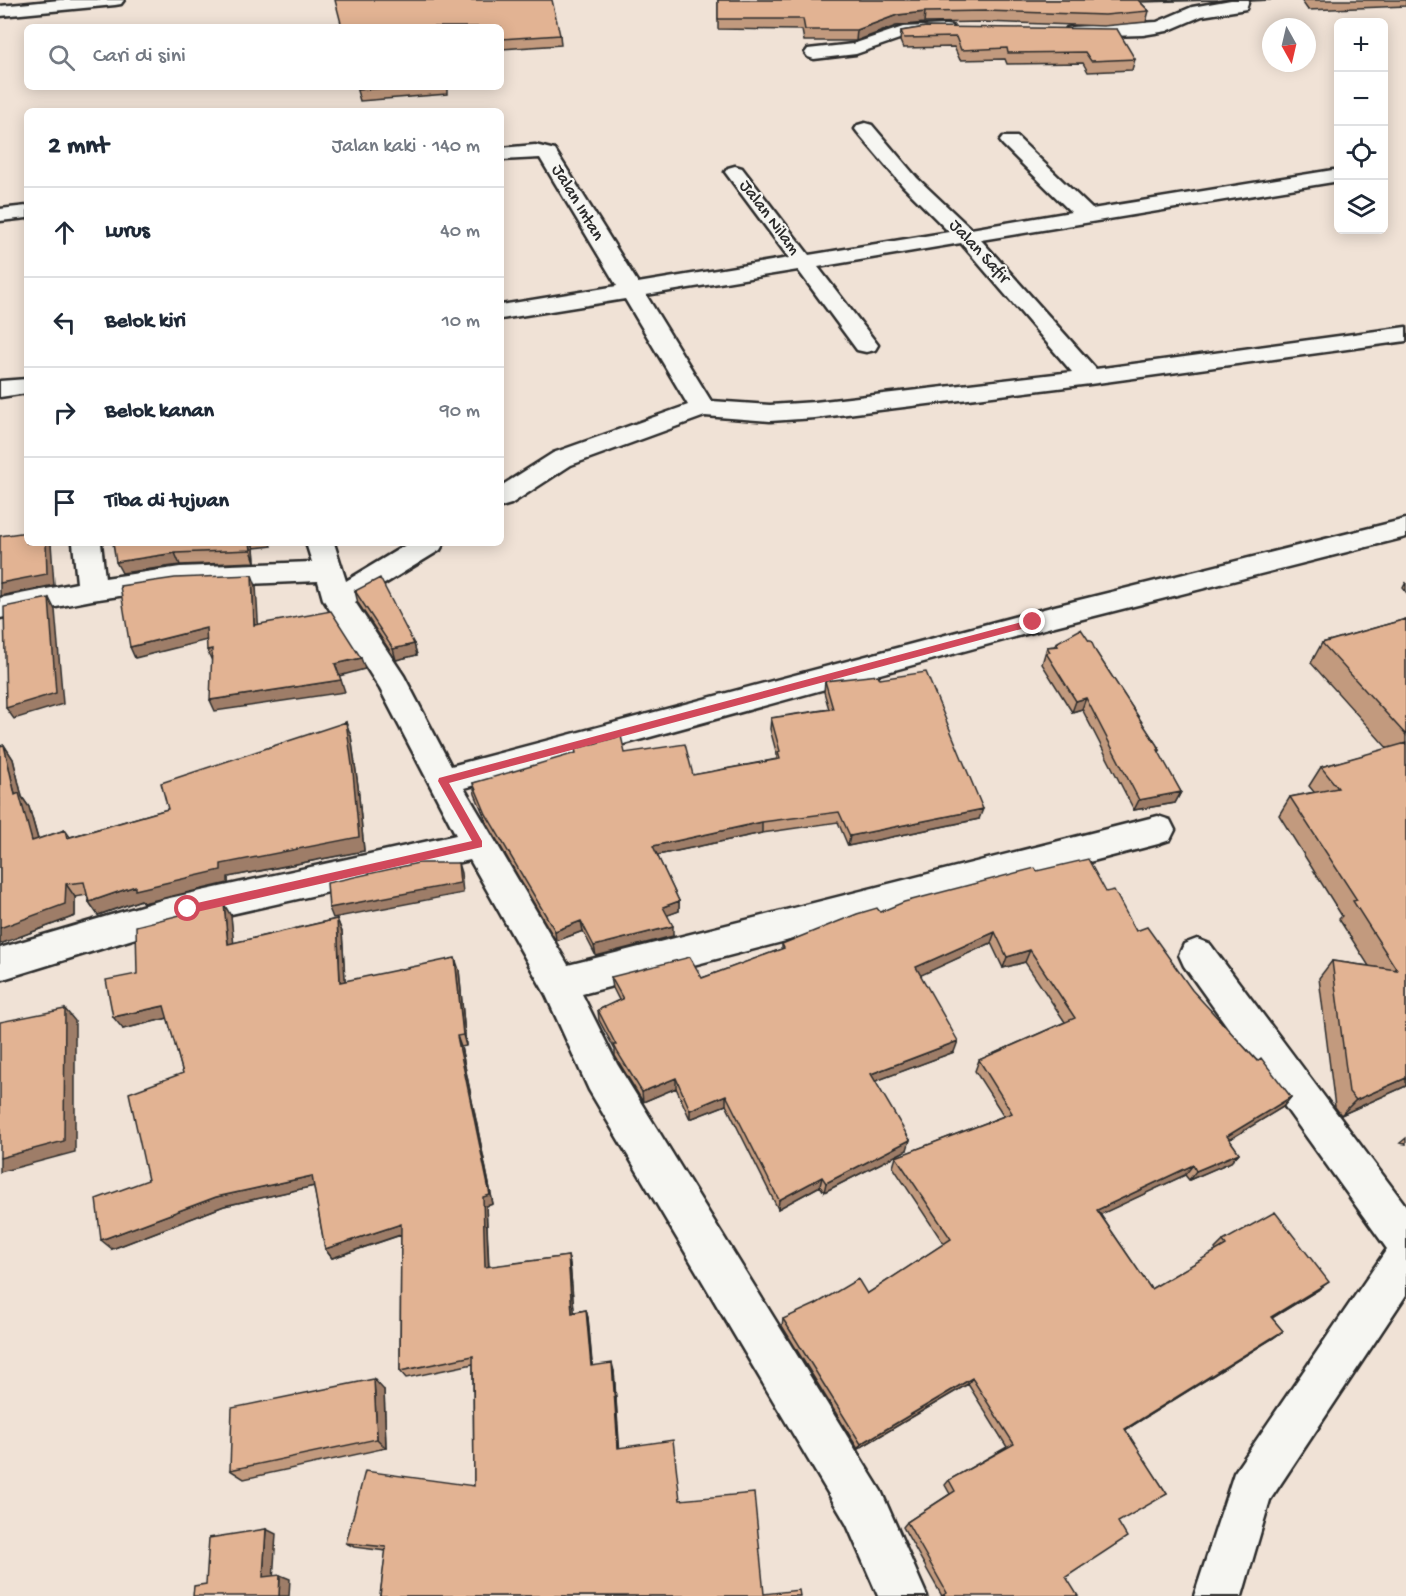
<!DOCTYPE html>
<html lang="id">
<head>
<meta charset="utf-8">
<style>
  body { margin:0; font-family:"Gochi Hand",sans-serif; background:#f6f6f7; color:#1f2937 }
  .controls { position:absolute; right:18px; top:18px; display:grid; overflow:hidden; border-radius:9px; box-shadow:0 3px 15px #0003 }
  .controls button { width:54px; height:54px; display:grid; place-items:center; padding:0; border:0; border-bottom:2px solid #e0e1e3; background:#fff; color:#1f2937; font:30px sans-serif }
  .compass { position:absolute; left:1262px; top:18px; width:54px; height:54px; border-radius:50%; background:#fff; box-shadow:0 3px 15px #0003; rotate:172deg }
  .stop { position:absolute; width:18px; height:18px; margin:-14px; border:4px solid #d1495b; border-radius:50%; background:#fff }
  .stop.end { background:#d1495b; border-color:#fff; box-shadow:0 2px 6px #0008 }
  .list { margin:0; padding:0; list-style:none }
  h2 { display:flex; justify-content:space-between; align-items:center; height:78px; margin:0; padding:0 24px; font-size:26px }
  h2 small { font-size:20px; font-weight:400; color:#747a83 }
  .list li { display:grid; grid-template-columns:39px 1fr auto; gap:18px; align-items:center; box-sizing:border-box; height:90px; padding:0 24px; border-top:2px solid #e0e1e3 }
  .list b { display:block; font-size:22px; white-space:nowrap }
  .list em { font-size:20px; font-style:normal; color:#747a83 }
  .icon { flex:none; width:33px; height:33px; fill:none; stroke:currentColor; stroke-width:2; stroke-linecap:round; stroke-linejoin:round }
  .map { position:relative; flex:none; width:1406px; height:1596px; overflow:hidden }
  .search { position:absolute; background:#fff; box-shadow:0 3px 15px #0003; left:24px; top:24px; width:480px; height:66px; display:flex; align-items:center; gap:15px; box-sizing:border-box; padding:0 21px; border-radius:9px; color:#747a83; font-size:22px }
  .panel { position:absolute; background:#fff; box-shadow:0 3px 15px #0003; left:24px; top:108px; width:480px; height:438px; border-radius:9px }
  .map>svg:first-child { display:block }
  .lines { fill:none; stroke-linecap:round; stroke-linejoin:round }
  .street-casing { stroke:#2b2b2b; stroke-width:5 }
  .street { fill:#f6f6f2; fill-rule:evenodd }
  .wall { fill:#c29a7e; stroke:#2b2b2b; stroke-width:1.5 }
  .shaded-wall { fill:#9e7d67; stroke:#2b2b2b; stroke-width:1.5 }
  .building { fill:#e2b393; stroke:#2b2b2b; stroke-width:1.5 }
  .route { fill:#d1495b }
  .labels { text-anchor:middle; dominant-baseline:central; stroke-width:4.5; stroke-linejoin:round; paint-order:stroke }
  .far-street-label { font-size:18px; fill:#2b2b2b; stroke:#f6f6f2 }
</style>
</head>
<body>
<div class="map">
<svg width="1406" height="1596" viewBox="0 0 1406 1596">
  <rect width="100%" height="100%" fill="#f0e2d6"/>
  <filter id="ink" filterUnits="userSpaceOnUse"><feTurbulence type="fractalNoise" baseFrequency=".0167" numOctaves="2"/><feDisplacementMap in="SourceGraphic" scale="12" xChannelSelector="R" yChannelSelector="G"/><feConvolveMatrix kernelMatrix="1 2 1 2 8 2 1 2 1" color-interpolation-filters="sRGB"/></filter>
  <g filter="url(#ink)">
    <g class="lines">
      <!-- street casing -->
      <g class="street-casing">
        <path id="street" d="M60 0H124L121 4 115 5 0 16V6Z
          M1231 0H1249L1246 9 1240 10 1202 16 1167 31 1143 35 1073 37 1067 36 1064 32 1067 28 1073 27 1157 22 1192 7Z
          M946 25 952 26 955 30 952 34 905 37 856 54 814 59 808 57 805 53 808 49 853 44 903 27Z
          M865 123 872 125 917 178 971 229 1071 212 1003 145 1000 141 1003 137H1017L1092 209 1333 170 1338 171V181L1333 182 981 240 1096 369 1406 327V341L1090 384 815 418 770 421 705 416 571 465 511 504 501 507V486L553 453 688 405 625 299 501 319V305L617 286 540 158 501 160V148L535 145 555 150 638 283 789 258 725 172 728 168 735 166 742 168 809 255 949 232 903 186 858 133 855 129 858 125ZM961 243 1072 372 815 402 770 405 711 401 646 295 798 270 857 350 866 352 875 350 878 345 818 267Z
          M27 206V218L0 221V209Z
          M27 379V393L0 397V381Z
          M1406 519V537L1055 626 464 788 568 965 1158 816 1170 820 1175 830 1170 840 1158 844 582 994 617 1064 881 1491 927 1596H878L847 1525 589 1090 546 995 470 860 165 929 0 980V948L165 899 456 835 380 689 323 599 318 581 180 587 92 600 0 618V598L77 583 73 543H101L105 578 180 567 312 562 306 543H334L346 581 409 543H444L440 550 355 602 404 676 451 766 1055 606Z
          M1197 939 1210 944 1406 1206V1295L1270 1500 1242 1596H1194L1234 1473 1387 1249 1184 966 1179 955 1184 944Z"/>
      </g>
      <!-- street -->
      <use href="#street" class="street"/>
    </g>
    <!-- wall -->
    <path class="wall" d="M718 0H1218L1140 2 1149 11 1146 22 1103 26 984 22 924 23 896 26 856 41H804L802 30 718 29Z
      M1250 0H1271L1251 1Z
      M1301 0H1406V6L1308 10Z
      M501 27 560 35 561 45 501 49Z
      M926 27 1135 59 1132 70 1088 72 1083 63 1007 64 1005 59 960 60 954 47 903 48 900 41 901 31Z
      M356 87H447V94L360 101Z
      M113 543H271L272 546 254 548 255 562 180 565 122 573Z
      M1406 582V592L1403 588Z
      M355 591 414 644 417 655 396 660 358 603Z
      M1406 619V1086L1341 1115 1335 1107 1319 978 1332 961 1369 966 1339 919 1342 916 1279 815 1290 797 1314 792 1309 786 1321 767 1388 749 1311 663 1322 643Z
      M1056 643 1096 652 1160 750 1159 753 1181 792 1175 803 1134 810 1082 709 1072 712 1042 664 1047 647 1055 646Z
      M880 679 979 819 848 846 838 822 762 833 657 855 679 901V911L667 915 673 936 596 956 583 931 556 941 488 825 475 794 473 783 625 753 693 775 777 759V755L770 729 771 718 829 709 824 692 825 681Z
      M351 736 358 786 364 851 228 877V883L143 903 141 900 98 915 89 902 87 895 75 897V916L0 944V746L4 745 13 759 22 797 29 807 38 839 65 830 70 837 168 809Z
      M1037 871 1106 892 1136 931 1291 1097 1283 1107 1229 1139 1239 1153 1231 1162 1189 1180 1185 1175 1100 1214 1151 1289 1216 1251 1215 1249 1223 1241 1318 1290 1272 1318 1283 1331 1273 1338 1125 1430 1167 1494 942 1596 903 1527 907 1522 950 1494 945 1485 949 1480 1007 1447 968 1384 858 1449 782 1326 783 1319 867 1294 944 1244 893 1167 896 1157 1004 1116 975 1071 979 1060 1065 1022 1025 962 1003 968 991 943 920 975 954 1052 875 1081 907 1150 824 1192 820 1186 778 1209 726 1105 690 1119 676 1088 643 1102 615 1056V1050L599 1020 598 1010 619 1000 613 988 611 977 702 978 782 949V944L880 912Z
      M231 916 233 943 337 919 342 932 345 981 459 970 466 1046 461 1047 493 1204 486 1206 489 1267 568 1256 570 1264 574 1312 586 1310 588 1318 592 1366 614 1371 619 1448 680 1500 764 1594 800 1596H380L386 1551 354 1547 346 1543 474 1486 473 1364 406 1378 400 1371 401 1235 332 1258 325 1249 314 1186 224 1206 112 1249 148 1180 183 1073 168 1018 123 1029 137 974Z
      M1406 1138V1144L1400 1143Z
      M384 1390 386 1448 244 1479 230 1470Z"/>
    <!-- shaded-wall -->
    <path class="shaded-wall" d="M925 12 924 23 896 26 856 41 857 30 897 15Z
      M46 543H51L54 585 0 596V583Z
      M250 543H252L254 548 255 562 251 550Z
      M175 553 180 565 122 573 116 562Z
      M252 575 256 586 259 636 254 625Z
      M49 598 55 610 63 704 14 719 6 708Z
      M206 628 211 639 135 658 130 647Z
      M414 644 417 655 396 660 393 649Z
      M212 649V661L207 650Z
      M361 658 365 669 339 676 335 664Z
      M341 680 345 692 215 711 210 700Z
      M1086 698 1082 709 1072 712 1076 701Z
      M346 722 351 736 358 786 364 851 228 877V883L143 903 141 900 98 915 89 902 135 886 221 864Z
      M4 745 13 759 22 797 29 807 42 854 32 841 15 795Z
      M1181 792 1175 803 1134 810 1139 800Z
      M983 809 979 819 848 846 850 836Z
      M762 822V833L653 856V846Z
      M458 863 461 873 463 893 333 918 329 908Z
      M66 884 75 897V916L0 944V928Z
      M679 901V911L663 917V907Z
      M224 904 231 916 235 956 228 944Z
      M337 919 342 932 346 994 340 982Z
      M581 921 583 931 556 941 555 931Z
      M673 926V936L596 956 594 946Z
      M995 932 991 943 913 979 916 967Z
      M1030 950 1025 962 1003 968 1007 957Z
      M455 958 459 970 466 1046 463 1035Z
      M164 1006 172 1017 123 1029 113 1017Z
      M65 1009 75 1021V1152L0 1172V1158Z
      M457 1036 461 1047 493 1204 486 1206 489 1276 485 1267Z
      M958 1041 954 1052 868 1084 871 1074Z
      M676 1078V1088L643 1102 642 1092Z
      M1406 1078V1086L1341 1115 1356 1100Z
      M726 1095V1105L690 1119V1110Z
      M1291 1097 1283 1107 1219 1146 1227 1136Z
      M910 1140 907 1150 824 1192 826 1183Z
      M1239 1153 1231 1162 1189 1180 1196 1171Z
      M1193 1165 1185 1175 1091 1219 1097 1210Z
      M312 1176 319 1185 224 1206 112 1249 101 1240 216 1197Z
      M822 1177 820 1186 778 1209 779 1200Z
      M401 1224 406 1233 332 1258 325 1249Z
      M568 1256 570 1264 575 1320 572 1313Z
      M1329 1282 1318 1290 1262 1324 1271 1317Z
      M586 1310 588 1318 593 1373 591 1366Z
      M1283 1331 1273 1338 1117 1435 1125 1429Z
      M612 1363 614 1371 620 1454 618 1448Z
      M972 1378 968 1384 858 1449 861 1444Z
      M374 1379 384 1390 386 1448 377 1439Z
      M266 1529 276 1534 273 1581 263 1577Z
      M280 1575 290 1579 289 1596H279Z"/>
    <!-- building -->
    <path class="building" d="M335 0H552L560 35 501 39V27H342Z
      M718 0H1138L1149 11 1105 15 986 11 925 12 897 15 857 30H805L803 19H718Z
      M926 27 1117 29 1135 59 1091 61 1085 52 1008 53 1007 48 961 50 956 37 904 38 901 31Z
      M357 87H401L358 90Z
      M27 532V543H46L47 574 0 583V536Z
      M113 543H250L251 550 175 553 116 562Z
      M252 575 254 625 331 611 361 658 335 664 341 680 210 700 212 649 207 650 206 628 130 647 120 586 175 578Z
      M380 578 414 644 393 649 355 591Z
      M49 598 56 693 6 708 4 607Z
      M1406 619V735L1322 643Z
      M1081 629 1089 641H1091L1096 652 1160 750H1158L1181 792 1139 800 1086 698 1076 701 1046 653 1050 652 1047 647 1058 646 1056 643Z
      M926 672 983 809 850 836 839 812 762 822 653 846 679 901 663 907 673 926 594 946 581 921 555 931 486 814 473 783 576 753 575 749 621 736 625 753 685 744 693 775 780 759 778 752 780 751 771 718 833 709 825 681 878 675 880 679Z
      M346 722 353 772 359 837 221 864V870L135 890V886L89 902 84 882 66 884 65 904 0 928V746L4 745 15 795 19 793 32 841 65 830 67 838 168 809 161 783Z
      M1406 743V1078L1356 1100 1349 1092 1332 961 1397 970 1353 901 1357 900 1290 797 1338 788 1321 767Z
      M1088 859 1106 892 1114 890 1136 931 1147 927 1192 990 1257 1061 1261 1058 1291 1097 1227 1136 1239 1153 1196 1171 1193 1165 1097 1210 1151 1289 1226 1245 1223 1241 1275 1212 1329 1282 1271 1317 1283 1331 1125 1429 1167 1494 1118 1522 1127 1537 1066 1577 1078 1596H942L947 1593 907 1522 955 1491 949 1480 1014 1444 972 1378 861 1444 783 1319 816 1304 858 1279 867 1294 951 1239 896 1157 1012 1113 979 1060 1075 1018 1030 950 1007 957 995 932 916 967 958 1041 871 1074 910 1140 826 1183 822 1177 779 1200 726 1095 690 1110 676 1078 642 1092 618 1053 614 1045H616L598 1010 623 999 611 977 690 957 702 978 784 948 782 944 857 914 877 908 880 912 904 902 1035 868 1037 871Z
      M418 863H458L460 883 329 908 327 883Z
      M224 904 228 944 337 919 340 982 455 958 463 1035 457 1036 490 1195 483 1197 485 1267 568 1256 572 1313 586 1310 591 1366 612 1363 618 1448 673 1440 680 1500 754 1493 764 1594 799 1590 800 1596H380L386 1547 346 1543 365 1471 474 1486 473 1356 400 1371 401 1224 325 1249 312 1176 216 1197 101 1240 96 1199 148 1180 129 1093 183 1073 164 1006 113 1017 106 980 137 974 136 926Z
      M65 1009 64 1141 0 1158V1022Z
      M374 1379 377 1439 230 1470 232 1408Z
      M266 1529 263 1577 280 1575 279 1596H193L194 1586 206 1584 209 1538Z"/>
  </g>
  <!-- route -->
  <path class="route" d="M1033 619 1037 622 1036 625 449 783 482 841V847L188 914 182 909 188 905 472 841 438 781 439 778Z"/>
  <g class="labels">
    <!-- far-street labels -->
    <g class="far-street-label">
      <text transform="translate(577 203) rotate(59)">Jalan Intan</text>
      <text transform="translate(769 218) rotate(53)">Jalan Nilam</text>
      <text transform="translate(979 252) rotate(47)">Jalan Safir</text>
    </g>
  </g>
</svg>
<div class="controls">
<button>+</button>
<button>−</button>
<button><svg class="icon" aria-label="locate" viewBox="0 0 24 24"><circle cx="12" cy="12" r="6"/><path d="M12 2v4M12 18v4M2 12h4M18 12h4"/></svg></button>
<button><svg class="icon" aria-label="layers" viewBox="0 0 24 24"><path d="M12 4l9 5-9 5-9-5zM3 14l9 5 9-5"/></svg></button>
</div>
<svg class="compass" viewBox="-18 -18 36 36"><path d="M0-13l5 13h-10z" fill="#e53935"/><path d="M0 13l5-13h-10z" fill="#747a83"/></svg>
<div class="stop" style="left:188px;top:909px"></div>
<div class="stop end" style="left:1033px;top:622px"></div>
<div class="search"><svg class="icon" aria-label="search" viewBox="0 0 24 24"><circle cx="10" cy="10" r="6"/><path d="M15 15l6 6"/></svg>Cari di sini</div>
<section class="panel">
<h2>2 mnt<small>Jalan kaki · 140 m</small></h2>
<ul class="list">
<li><svg class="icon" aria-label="ahead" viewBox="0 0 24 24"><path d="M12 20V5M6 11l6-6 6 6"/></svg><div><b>Lurus</b></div><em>40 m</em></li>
<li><svg class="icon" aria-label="left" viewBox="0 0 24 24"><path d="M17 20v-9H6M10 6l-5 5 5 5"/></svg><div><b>Belok kiri</b></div><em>10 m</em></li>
<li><svg class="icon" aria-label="right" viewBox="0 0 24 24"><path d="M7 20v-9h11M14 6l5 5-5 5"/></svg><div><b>Belok kanan</b></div><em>90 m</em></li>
<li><svg class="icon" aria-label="arrive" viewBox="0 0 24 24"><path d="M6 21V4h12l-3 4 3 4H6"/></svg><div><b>Tiba di tujuan</b></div></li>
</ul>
</section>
</div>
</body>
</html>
